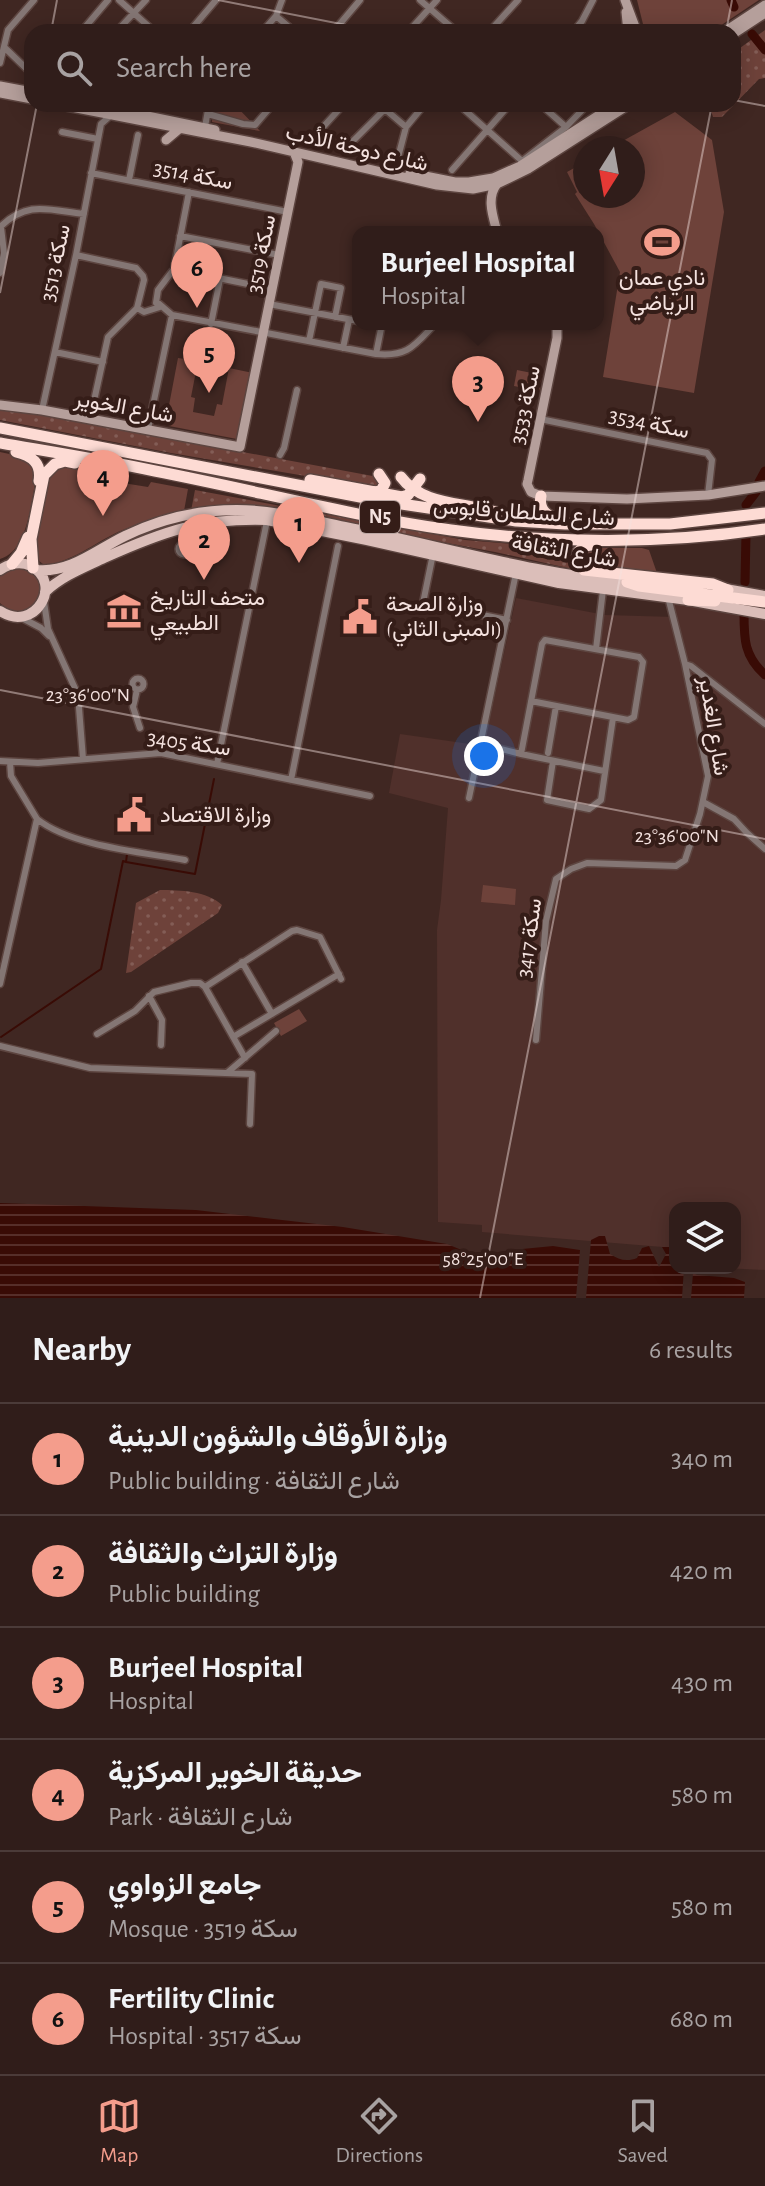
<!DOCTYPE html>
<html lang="en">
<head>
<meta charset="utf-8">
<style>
  body { margin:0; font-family:"Alegreya Sans",Vazirmatn,sans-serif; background:#382623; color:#f1f3f6 }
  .controls { position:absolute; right:24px; bottom:24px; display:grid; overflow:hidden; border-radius:16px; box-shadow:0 4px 20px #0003 }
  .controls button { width:72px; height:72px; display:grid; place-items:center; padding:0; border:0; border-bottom:2px solid #4b3b39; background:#301d1a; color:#f1f3f6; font:40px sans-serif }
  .compass { position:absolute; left:573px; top:136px; width:72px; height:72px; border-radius:50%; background:#301d1a; box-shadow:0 4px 20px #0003; rotate:191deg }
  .you { position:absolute; left:484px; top:756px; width:28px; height:28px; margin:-20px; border:6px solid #fff; border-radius:50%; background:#1a73e8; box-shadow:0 0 0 12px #1a73e833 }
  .badge { display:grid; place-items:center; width:52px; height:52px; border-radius:50%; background:#f49d8c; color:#111; font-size:26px; font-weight:700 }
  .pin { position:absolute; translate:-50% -66px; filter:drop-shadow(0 2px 4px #0008) }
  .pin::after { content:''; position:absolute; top:42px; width:28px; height:24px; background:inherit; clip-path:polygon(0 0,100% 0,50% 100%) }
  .popup { position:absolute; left:352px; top:226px; width:252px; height:104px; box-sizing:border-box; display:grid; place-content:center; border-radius:16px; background:#301d1a; filter:drop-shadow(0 2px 6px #0005); font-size:26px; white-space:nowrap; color:#a8a2a2 }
  .popup b { font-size:30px; color:#f1f3f6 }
  .popup::after { content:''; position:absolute; left:50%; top:100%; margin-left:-16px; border:16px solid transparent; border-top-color:#301d1a }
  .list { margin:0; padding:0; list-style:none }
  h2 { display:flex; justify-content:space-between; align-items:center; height:104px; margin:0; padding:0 32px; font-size:34px }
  h2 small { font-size:26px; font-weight:400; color:#a8a2a2 }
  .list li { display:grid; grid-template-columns:52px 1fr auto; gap:24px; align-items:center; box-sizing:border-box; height:112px; padding:0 32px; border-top:2px solid #4b3b39 }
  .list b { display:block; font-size:30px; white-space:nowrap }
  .list p { margin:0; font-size:26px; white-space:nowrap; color:#a8a2a2 }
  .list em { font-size:26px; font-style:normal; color:#a8a2a2 }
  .icon { flex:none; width:44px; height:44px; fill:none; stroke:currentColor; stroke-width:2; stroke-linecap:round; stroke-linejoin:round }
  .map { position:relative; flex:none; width:765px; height:1298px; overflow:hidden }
  .search { position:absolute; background:#301d1a; box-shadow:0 4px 20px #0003; left:24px; right:24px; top:24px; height:88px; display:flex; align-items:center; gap:20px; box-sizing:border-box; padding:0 28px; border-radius:24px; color:#a8a2a2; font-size:30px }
  .sheet { height:776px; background:#301d1a }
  nav { display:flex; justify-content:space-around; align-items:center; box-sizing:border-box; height:112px; border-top:2px solid #4b3b39; background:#301d1a; font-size:22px; color:#a8a2a2 }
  nav a { display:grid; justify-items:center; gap:4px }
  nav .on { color:#f49d8c }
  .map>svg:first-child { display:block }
  .built { fill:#50302b }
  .grass { fill:url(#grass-dots) }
  .park { fill:#6e423a }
  .water { fill:url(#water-rules) }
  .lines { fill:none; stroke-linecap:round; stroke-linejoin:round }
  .stream { stroke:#390b05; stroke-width:2 }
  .river { stroke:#390b05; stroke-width:9 }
  .street-casing { stroke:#5d4540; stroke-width:9 }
  .secondary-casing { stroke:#5d4540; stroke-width:12 }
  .primary-casing { stroke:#5d4540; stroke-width:13 }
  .highway-casing { stroke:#5d4540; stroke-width:14 }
  .street { stroke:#847674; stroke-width:6 }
  .secondary { stroke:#b59f9b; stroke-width:9 }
  .primary { stroke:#dbbeb9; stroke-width:10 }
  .highway { stroke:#fddbd4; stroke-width:11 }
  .ticks { fill:none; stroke:#f4e2df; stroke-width:2; stroke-opacity:0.45 }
  .labels { text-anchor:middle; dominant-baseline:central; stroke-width:8; stroke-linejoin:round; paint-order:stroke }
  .shield { fill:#351d18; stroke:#bba7a3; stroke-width:2 }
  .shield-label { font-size:20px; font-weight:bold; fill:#f4e2df }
  .street-label { font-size:22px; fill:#f4e2df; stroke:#351d18 }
  .poi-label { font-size:22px; fill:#f4e2df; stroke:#351d18; text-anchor:start }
  .ticks-label { font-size:20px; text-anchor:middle; fill:#f4e2df; stroke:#351d18; stroke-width:8; stroke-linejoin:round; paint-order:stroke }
</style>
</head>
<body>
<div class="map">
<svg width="765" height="1298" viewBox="0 0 765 1298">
  <defs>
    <pattern id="grass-dots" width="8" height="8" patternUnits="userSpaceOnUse" patternTransform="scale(2)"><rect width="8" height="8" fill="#6e423a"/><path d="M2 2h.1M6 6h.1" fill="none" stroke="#835d56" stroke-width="1.8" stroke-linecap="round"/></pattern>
    <pattern id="water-rules" width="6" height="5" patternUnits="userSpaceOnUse" patternTransform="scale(2)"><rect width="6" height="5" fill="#390b05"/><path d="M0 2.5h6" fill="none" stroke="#562e29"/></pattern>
  </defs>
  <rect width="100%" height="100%" fill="#402722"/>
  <!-- built -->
  <path class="built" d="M516 598 605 615 674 617 673 604 676 602 765 617V1270L723 1268H735V1208H675V1248L482 1232V1225L438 1222 437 930 441 900 448 808 389 793 400 734 470 744 487 732Z"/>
  <!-- grass -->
  <path class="grass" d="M765 30V78L759 79 722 117H713L709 104H733V53Z
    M0 407 378 477 382 481 376 488 171 453 0 420Z
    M195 490 465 540 572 549 577 570 495 552 250 506 191 511Z
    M160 890C180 890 207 891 222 905L218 913 131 972 126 973 136 903Z"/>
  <!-- park -->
  <path class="park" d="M637 0H759L711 32H645Z
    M213 104H234L260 131 212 122Z
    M675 112 712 140 724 212 694 393 603 377 620 272 594 224 575 194 577 192 567 172 585 162V196H633V148H610Z
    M178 358 198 361 191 397 195 398 193 412 214 416 217 404 222 405 229 368 253 373 237 439 169 426 166 421Z
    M517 370 542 375 539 391 514 386Z
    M0 452 28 458 37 474C31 499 29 551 0 559Z
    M65 465 124 477 123 483 148 487 151 482 188 489 184 511C162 517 139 523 118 532 96 542 66 566 43 564L34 557C38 530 39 486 56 466Z
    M589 548H642L649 550 657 573 597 567 586 564 583 555Z
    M8 568C15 568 22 567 28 569 58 583 30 630 0 603V575Z
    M483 885 516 889 515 905 481 902Z
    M299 1009 307 1021 281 1036 274 1023Z"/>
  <!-- water -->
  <path class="water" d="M0 1203 196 1210 343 1227 447 1244 469 1253 483 1255 522 1249 553 1246 580 1250 576 1298H0Z
    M599 1236H605L610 1254C619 1260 627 1262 637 1258L642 1248 649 1246 659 1267 666 1254 662 1247H672L675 1252V1268H684L682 1298H586L591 1240Z
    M693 1273 697 1275 734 1278 745 1282 744 1298H691Z"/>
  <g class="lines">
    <!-- stream -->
    <path class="stream" d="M126 862 195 874 214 779
      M1 1037 101 969 123 861 126 862 127 854"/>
    <!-- river -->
    <path class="river" d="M731 0 734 7
      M752 34 765 50
      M759 482 765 471
      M746 505 756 492
      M745 582 746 534
      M744 613C744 639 744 656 765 675"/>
    <!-- street casing -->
    <g class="street-casing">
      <path id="street" d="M119 0 155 32
        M420 0 457 32
        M276 16 295 32
        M81 32 108 0
        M116 32 146 0
        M189 32 216 0
        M262 32 276 16 282 0
        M333 32 360 0
        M408 32 437 0
        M489 32 518 0
        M573 32 582 21 593 0
        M4 47 32 74
        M0 63 8 30 34 0
        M379 104 406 127
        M458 104 522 161 566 127 588 104
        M540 104 566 127
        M208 114 243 124 255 125 273 104
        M205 127 209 104
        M62 132 98 139
        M313 138 344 104
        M347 147 385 109
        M395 169 406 127 425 104
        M452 170 510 104
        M91 173 288 212
        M129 180 138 135
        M0 227C28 200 48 210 84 214
        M180 236 279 255
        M76 255 136 268 143 276 144 280 137 308 144 312 160 307
        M174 269 273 289
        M0 273 4 253 1 227
        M157 302 172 315 376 354C408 357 414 346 435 324
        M156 303 158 290 174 269 189 192
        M269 304 358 321
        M211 324 220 279
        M309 341 321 284 341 288 335 317
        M343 348 349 320
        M55 352 103 362
        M376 354 382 324
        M42 410 76 255 101 124 110 116
        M90 419 108 337 137 308
        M540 419 707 453 712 460 708 495
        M148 429 172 315
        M280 455 284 448 297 390
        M178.5 549a5.5 5.5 0 1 1 11 0a5.5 5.5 0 1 1-11 0Z
        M433 554 423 603 507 620
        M44 602 48 629 78 695 83 759
        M22 618 41 628 49 636
        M596 649 603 590
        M685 664 691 666 765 724
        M132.5 684a5.5 5.5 0 1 1 11 0a5.5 5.5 0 1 1-11 0Z
        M137 690 133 707 140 728
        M481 744 521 754 604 771
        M548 753 556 706
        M521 754 542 644 545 640 639 657 643 662 634 717 628 720 531 701
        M0 761 38 763 161 753 370 796
        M553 761 547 800 589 809 601 800 613 718
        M217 764 267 521
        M291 780 338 546
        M469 798 516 573
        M703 802 734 819 747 833 765 849
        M37 819C71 846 141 852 185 860
        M242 962 272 1014
        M0 984 37 819 11 776 10 762
        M205 987 292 931 297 930 320 937 341 979
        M149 996 162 1020 161 1045
        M97 1034 135 1011 154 992 191 983H200L205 987 245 1058
        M233 1037 339 974
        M536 1040 546 921 556 879 571 869 587 863 676 866 685 860 700 814 708 776 685 664 668 597
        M0 1046 90 1068 252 1074 250 1124
        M227 1073 276 1031"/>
    </g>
    <!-- secondary casing -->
    <g class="secondary-casing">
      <path id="secondary" d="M625 0 637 32
        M626 12 628 32
        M724 32 765 5
        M733 34 765 13
        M0 86 32 92
        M0 93 32 99
        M56 104 251 142 437 185 473 189 497 184 528 169 630 104
        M89 104 215 130
        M166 140 179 129
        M410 173 455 182H469L493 178 520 166 616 104
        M497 184C486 198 493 216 497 232
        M557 324V338L528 480 527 484 531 492 541 496 627 499 708 495 765 486
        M0 405 42 410 240 447 298 162 294 152"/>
    </g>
    <!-- primary casing -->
    <g class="primary-casing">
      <path id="primary" d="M0 570C10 563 20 561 31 566 64 583 35 634 0 611
        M37 570C71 573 96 550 125 536 160 519 199 510 237 510 274 510 310 520 345 527 441 546 535 574 632 583
        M720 588 765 596
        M45 592C62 576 83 568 104 558 164 531 201 518 267 520L367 540 559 583 688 600 765 614"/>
    </g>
    <!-- highway casing -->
    <g class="highway-casing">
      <path id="highway" d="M0 428 381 501 516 521 565 524H670L765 513
        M0 443C52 452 103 460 155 471 253 490 352 516 451 530 553 544 663 544 765 529
        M16 452C32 456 42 463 39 481
        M401 477C423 507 469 502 501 514
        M310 480 402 497 408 495 420 479
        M374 492 381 491 385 483 379 474
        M541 496C538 511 548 516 561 522
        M596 544 585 546 578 552 577 561 584 570 713 584 728 590
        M12 564 21 553 28 537
        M33 568 31 539 44 475 55 464 65 461 75 463
        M627 582 639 586 765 602
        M688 600 715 601"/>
    </g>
    <!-- street -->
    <use href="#street" class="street"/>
    <!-- secondary -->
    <use href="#secondary" class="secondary"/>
    <!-- primary -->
    <use href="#primary" class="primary"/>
    <!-- highway -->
    <use href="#highway" class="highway"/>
  </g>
  <!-- ticks -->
  <path class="ticks" d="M218 0 382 32M51 32 57 0M726 32 732 0M733 100 765 106M0 293 37 104M0 690 765 839M480 1298 712 104"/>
  <!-- icons -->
  <defs>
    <g id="stadium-bare" transform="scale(2.76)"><path d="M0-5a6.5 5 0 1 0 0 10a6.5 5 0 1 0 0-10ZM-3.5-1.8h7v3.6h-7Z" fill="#f49d8c" stroke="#351d18" stroke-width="2.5" paint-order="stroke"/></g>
    <g id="museum-bare" transform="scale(2.76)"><path d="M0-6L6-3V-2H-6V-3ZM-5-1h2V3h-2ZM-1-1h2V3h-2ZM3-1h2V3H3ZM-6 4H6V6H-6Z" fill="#f49d8c" stroke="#351d18" stroke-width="2.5" paint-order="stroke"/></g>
    <g id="civic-bare" transform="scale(2.76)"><path d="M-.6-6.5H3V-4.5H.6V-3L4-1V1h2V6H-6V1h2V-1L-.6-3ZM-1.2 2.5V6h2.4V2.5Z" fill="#f49d8c" stroke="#351d18" stroke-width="2.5" paint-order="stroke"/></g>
  </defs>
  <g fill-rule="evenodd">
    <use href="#stadium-bare" x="662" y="242"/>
    <use href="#museum-bare" x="124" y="611"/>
    <use href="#civic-bare" x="360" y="617"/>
    <use href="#civic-bare" x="134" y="815"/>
  </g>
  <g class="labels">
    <!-- shield labels -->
    <rect class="shield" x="360" y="501" width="40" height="32" rx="6"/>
    <g class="shield-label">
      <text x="380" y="517">N5</text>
    </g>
    <!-- street labels -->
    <g class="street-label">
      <text transform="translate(357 148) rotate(13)">شارع دوحة الأدب</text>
      <text transform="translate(193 175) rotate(11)">سكة 3514</text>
      <text transform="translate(261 254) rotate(-79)">سكة 3519</text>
      <text transform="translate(55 263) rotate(-78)">سكة 3513</text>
      <text transform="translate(525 405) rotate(-78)">سكة 3533</text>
      <text transform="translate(124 407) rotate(10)">شارع الخوير</text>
      <text transform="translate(649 423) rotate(12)">سكة 3534</text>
      <text transform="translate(524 512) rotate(4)">شارع السلطان قابوس</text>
      <text transform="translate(564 551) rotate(10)">شارع الثقافة</text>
      <text transform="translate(714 726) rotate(81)">شارع الغدير</text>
      <text transform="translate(189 743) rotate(8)">سكة 3405</text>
      <text transform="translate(529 938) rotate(-82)">سكة 3417</text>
    </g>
    <!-- poi labels -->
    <g class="poi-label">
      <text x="662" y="278" text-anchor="middle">نادي عمان<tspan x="662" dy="25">الرياضي</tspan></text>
      <text x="150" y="598">متحف التاريخ<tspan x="150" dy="25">الطبيعي</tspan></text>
      <text x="386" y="604">وزارة الصحة<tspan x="386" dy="25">(المبنى الثاني)</tspan></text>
      <text x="160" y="815">وزارة الاقتصاد</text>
    </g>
  </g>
  <g class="ticks-label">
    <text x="88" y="701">23°36'00"N</text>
    <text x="677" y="842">23°36'00"N</text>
    <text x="483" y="1265">58°25'00"E</text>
  </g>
</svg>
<div class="controls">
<button><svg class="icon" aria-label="layers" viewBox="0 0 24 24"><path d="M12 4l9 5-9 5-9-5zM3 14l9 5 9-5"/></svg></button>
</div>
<svg class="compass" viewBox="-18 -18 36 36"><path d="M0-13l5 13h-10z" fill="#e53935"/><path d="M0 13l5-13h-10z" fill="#a8a2a2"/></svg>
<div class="you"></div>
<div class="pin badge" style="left:299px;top:563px">1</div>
<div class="pin badge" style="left:204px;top:580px">2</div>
<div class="pin badge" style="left:478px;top:422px">3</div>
<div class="popup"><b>Burjeel Hospital</b>Hospital</div>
<div class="pin badge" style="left:103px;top:516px">4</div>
<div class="pin badge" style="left:209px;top:393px">5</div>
<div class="pin badge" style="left:197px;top:308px">6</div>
<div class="search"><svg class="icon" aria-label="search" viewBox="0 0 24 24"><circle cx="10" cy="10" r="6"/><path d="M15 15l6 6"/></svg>Search here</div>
</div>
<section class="sheet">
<h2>Nearby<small>6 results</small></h2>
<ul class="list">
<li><span class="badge">1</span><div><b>وزارة الأوقاف والشؤون الدينية</b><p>Public building · شارع الثقافة</p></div><em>340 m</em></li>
<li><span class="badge">2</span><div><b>وزارة التراث والثقافة</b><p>Public building</p></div><em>420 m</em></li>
<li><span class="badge">3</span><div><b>Burjeel Hospital</b><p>Hospital</p></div><em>430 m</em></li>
<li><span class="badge">4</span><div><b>حديقة الخوير المركزية</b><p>Park · شارع الثقافة</p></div><em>580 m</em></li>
<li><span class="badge">5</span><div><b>جامع الزواوي</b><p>Mosque · سكة 3519</p></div><em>580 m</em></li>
<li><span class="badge">6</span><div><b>Fertility Clinic</b><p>Hospital · سكة 3517</p></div><em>680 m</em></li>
</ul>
</section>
<nav>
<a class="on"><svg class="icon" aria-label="map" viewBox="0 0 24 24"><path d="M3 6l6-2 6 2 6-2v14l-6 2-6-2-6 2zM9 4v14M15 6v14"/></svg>Map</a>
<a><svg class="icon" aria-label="directions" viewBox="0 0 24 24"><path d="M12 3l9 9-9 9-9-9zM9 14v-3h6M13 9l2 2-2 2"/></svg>Directions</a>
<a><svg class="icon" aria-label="saved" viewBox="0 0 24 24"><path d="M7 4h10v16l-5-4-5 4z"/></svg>Saved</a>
</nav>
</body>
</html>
